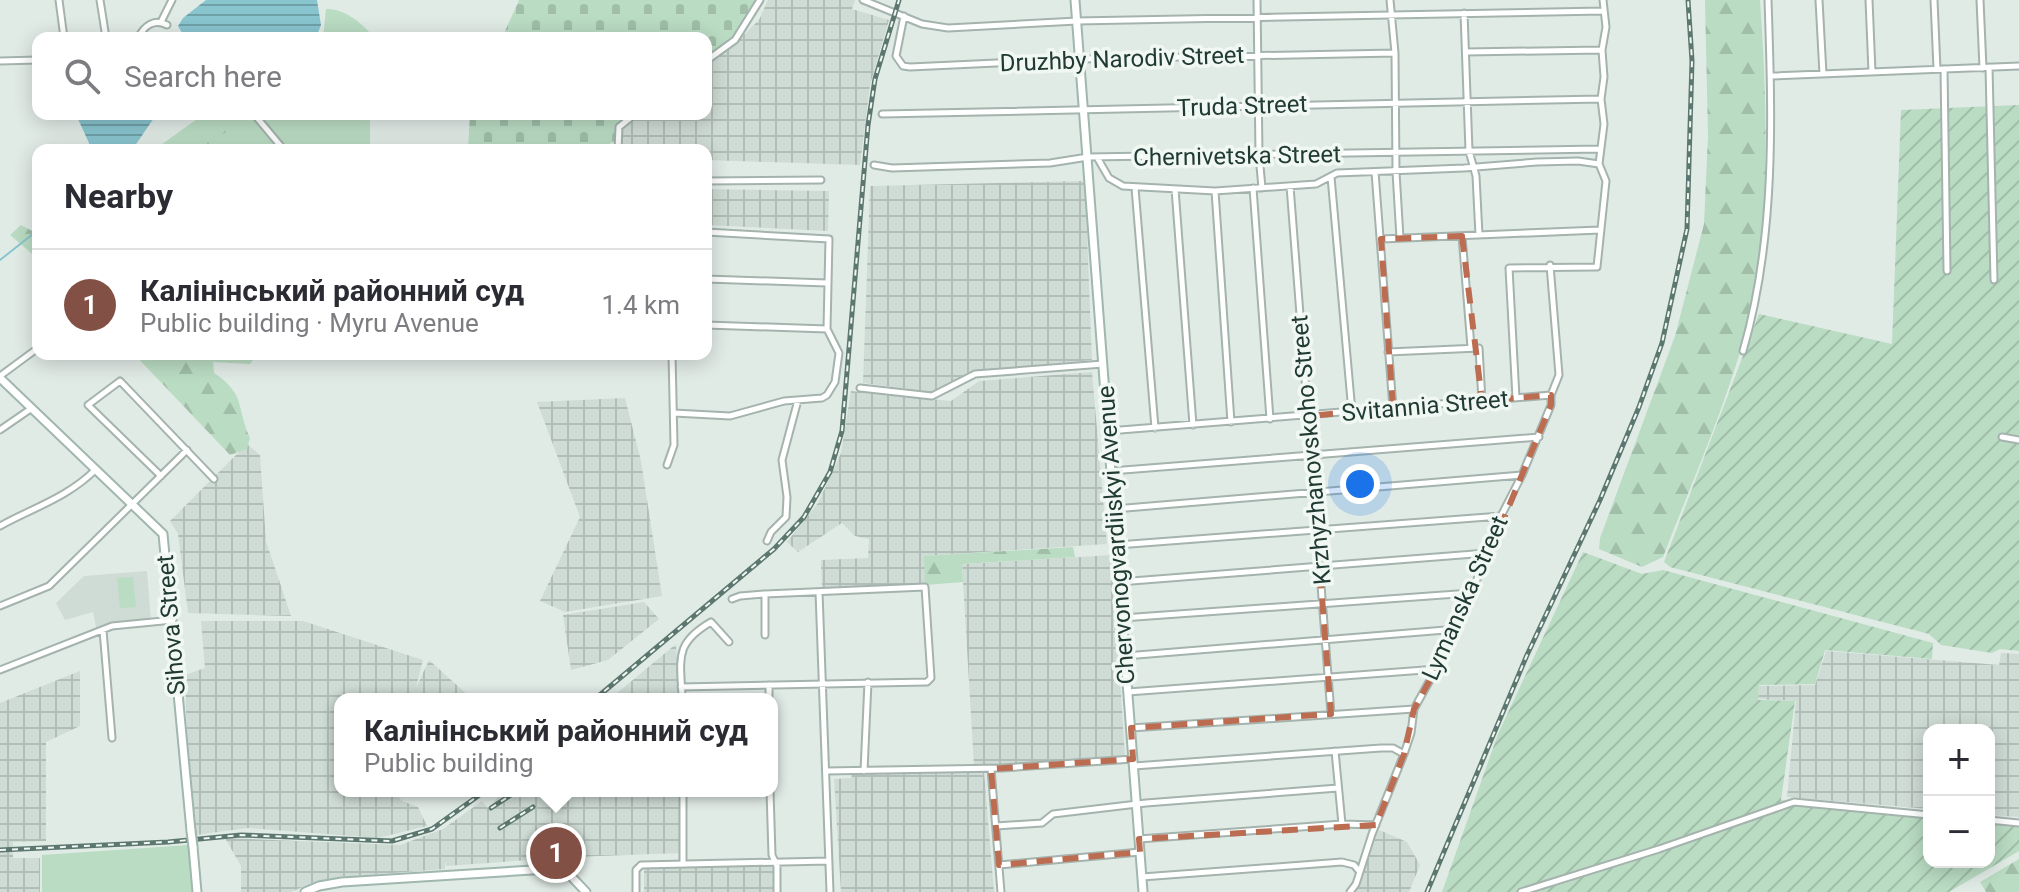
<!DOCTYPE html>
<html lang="en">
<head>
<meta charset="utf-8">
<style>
  body { margin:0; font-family:Roboto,sans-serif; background:#f2f2f3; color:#2b2b33 }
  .controls { position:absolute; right:24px; bottom:24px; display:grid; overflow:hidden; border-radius:16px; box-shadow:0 4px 20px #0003 }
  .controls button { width:72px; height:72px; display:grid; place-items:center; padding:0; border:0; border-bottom:2px solid #e1e1e2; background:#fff; color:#2b2b33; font:40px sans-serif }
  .you { position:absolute; left:1360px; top:484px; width:28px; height:28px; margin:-20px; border:6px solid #fff; border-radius:50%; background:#1a73e8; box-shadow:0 0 0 12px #1a73e833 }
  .badge { display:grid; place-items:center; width:52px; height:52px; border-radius:50%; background:#835045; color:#fff; font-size:26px; font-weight:700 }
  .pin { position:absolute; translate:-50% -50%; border:4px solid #fff; box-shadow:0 2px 8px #0006 }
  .popup { position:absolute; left:334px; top:693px; width:444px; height:104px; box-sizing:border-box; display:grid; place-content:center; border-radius:16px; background:#fff; filter:drop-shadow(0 2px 6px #0005); font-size:26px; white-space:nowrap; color:#7c7c81 }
  .popup b { font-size:30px; color:#2b2b33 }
  .popup::after { content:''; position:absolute; left:50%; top:100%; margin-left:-16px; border:16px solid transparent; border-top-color:#fff }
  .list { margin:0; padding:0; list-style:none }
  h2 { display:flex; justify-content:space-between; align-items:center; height:104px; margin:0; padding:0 32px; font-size:34px }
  h2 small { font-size:26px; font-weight:400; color:#7c7c81 }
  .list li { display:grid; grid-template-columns:52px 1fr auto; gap:24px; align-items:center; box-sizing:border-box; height:112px; padding:0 32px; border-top:2px solid #e1e1e2 }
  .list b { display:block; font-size:30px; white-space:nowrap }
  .list p { margin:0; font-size:26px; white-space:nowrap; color:#7c7c81 }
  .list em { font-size:26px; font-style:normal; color:#7c7c81 }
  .icon { flex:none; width:44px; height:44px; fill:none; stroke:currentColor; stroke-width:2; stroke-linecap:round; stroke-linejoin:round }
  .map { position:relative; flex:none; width:2019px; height:892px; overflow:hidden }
  .search { position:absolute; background:#fff; box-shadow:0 4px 20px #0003; left:32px; top:32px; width:680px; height:88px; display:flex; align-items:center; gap:20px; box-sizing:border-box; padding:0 28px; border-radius:16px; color:#7c7c81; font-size:30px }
  .panel { position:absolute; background:#fff; box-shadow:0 4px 20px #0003; left:32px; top:144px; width:680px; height:216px; border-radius:16px }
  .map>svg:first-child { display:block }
  .built { fill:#cfdbd5 }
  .industrial { fill:url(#industrial-grid) }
  .green { fill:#badcc3 }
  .forest { fill:url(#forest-firs) }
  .cemetery { fill:url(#cemetery-stones) }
  .garden { fill:url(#garden-furrows) }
  .water { fill:url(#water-rules) }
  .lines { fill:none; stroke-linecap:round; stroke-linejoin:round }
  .stream { stroke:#89c5cf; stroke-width:2 }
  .street-casing { stroke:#a4b3ad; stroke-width:9 }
  .secondary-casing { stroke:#9fb7ae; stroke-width:11 }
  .street { stroke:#fff; stroke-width:5 }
  .secondary { stroke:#fff; stroke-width:7 }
  .rail-casing { stroke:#5c776f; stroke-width:5 }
  .rail { stroke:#f1f8f4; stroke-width:2; stroke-dasharray:6; stroke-linecap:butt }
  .secondary-bridge-casing { stroke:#9fb7ae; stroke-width:11; stroke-linecap:butt }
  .secondary-bridge { stroke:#fff; stroke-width:7 }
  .marked { fill:none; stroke:#bc6c51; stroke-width:6; stroke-dasharray:16 10; stroke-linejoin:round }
  .labels { text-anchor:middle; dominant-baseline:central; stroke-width:7; stroke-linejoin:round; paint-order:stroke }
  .street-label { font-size:24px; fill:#213b34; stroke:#f1f8f4 }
</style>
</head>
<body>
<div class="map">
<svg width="2019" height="892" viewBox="0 0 2019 892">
  <defs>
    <pattern id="industrial-grid" width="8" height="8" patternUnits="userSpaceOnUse" patternTransform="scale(2)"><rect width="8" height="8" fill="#cfdbd5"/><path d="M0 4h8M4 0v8" fill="none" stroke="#b1bdb7"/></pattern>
    <pattern id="forest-firs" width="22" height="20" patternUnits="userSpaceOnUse" patternTransform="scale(2)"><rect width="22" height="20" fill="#badcc3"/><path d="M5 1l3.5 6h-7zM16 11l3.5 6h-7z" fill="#a0bea8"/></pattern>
    <pattern id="cemetery-stones" width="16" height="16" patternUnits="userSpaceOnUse" patternTransform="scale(2)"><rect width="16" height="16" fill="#badcc3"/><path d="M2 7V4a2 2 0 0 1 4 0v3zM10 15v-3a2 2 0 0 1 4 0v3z" fill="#a0bea8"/></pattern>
    <pattern id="garden-furrows" width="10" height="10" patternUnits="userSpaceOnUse" patternTransform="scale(2)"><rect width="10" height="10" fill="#badcc3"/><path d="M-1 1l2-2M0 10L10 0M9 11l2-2" fill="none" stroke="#a0bea8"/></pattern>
    <pattern id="water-rules" width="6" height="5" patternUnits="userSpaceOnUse" patternTransform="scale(2)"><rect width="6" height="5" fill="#89c5cf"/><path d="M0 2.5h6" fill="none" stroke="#70a1a9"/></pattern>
  </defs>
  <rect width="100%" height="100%" fill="#e1ebe6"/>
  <!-- built -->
  <path class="built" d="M147 571 151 622 112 626 97 632 93 612 65 620 56 603 84 576Z"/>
  <!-- industrial -->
  <path class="industrial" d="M768 0H855L852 9 889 20 870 85 860 165 706 160V150H623L622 128 640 114H706V65L730 48 759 20Z
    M1085 181 1092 360 969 372 931 392 863 383 870 186Z
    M706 189 829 191 828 231 706 225Z
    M1092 372 1107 544 925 556V585L822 589 821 560 868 558 869 539 855 536 842 523 798 552 787 542 818 503 841 453 851 391 951 401 979 381Z
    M625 398 641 461 662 596 565 612 540 601 580 517 537 402Z
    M247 444 260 455 266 541 291 616 188 613 178 534 170 521Z
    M1112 555 1125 757 974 766 962 564Z
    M644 602 659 619 608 660 571 670 563 615Z
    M201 621H303L423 660 416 688 429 660 472 699H340V791H394L402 801 418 807 427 826 378 838 248 828 196 835 187 744 185 675 205 668Z
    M676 644 679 699H610Z
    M1826 651 1999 665 2001 653 2019 654V817L1989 815V730H1929V809L1787 797 1796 701 1758 699 1759 686 1815 685Z
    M80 671V726L46 742V841L13 842V858H40V892H0V703Z
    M984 771 994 892H841L834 779 851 778 852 774Z
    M502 791H681V853L573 857 572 841 545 842V859L446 866 445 861V869L341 877 312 883 291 892H241V866L225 838 400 845 443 829 482 801 489 809Z
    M1377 829 1407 842 1420 865 1409 892H1354Z
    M774 865 775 892H644V867Z"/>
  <!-- green -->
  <path class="green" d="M326 9C344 8 364 24 374 38H323Z
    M204 114H370V150H154Z
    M133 577 136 607 120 608 117 578Z
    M189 845 193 892H42V855Z"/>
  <!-- forest -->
  <path class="forest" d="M1705 0H1760C1767 102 1772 229 1747 328 1726 406 1692 482 1663 557L1642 567 1599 549 1600 538 1675 336 1704 224 1708 136Z
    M321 114H366V118L353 130H335Z
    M209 125 226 131 215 150H168C183 134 192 140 209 125Z
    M21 225 38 234V259L10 235Z
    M134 354H257L250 364 213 362 214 373C246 394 236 407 250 438L247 449 230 455Z
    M1073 547 1075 557 962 564 963 582 925 585 924 556Z
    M2019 859V892H1986L1980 882Z"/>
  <!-- cemetery -->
  <path class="cemetery" d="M519 0H757L738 33 706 56V38H502Z
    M470 114H630L617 125 614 141 606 146 553 150H468Z"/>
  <!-- garden -->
  <path class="garden" d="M2019 105V651L2000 649 1992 653 1941 645 1929 634 1670 567 1664 562 1759 314 1892 344 1901 110Z
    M1583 552 1642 574 1663 570 1933 643 1932 659 1825 650 1815 684 1759 685 1758 700 1795 701 1781 800 1929 817V862H1989V823L2019 827V851L1949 892H1442L1498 734Z"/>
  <!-- water -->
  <path class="water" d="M206 0H317L321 25 316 38H185L178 26 183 18Z
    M83 114H165L154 118 132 150H89V143L78 119Z"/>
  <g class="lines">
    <!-- stream -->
    <path class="stream" d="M0 260 38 230"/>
    <!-- street casing -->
    <g class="street-casing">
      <path id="street" d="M59 0 64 38
        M100 0 106 38
        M863 0 922 24 948 28 1077 21 1603 11
        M1257 0 1259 155 1262 188
        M1390 0 1395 53 1396 172 1400 238
        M1819 0 1823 74
        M1869 0 1872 72
        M1934 0 1937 69
        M1980 0 1983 68
        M1464 13 1469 151 1476 176 1479 235
        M904 16 896 56 903 66 910 67 1081 59 1395 53
        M161 22 172 0
        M138 38C144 26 154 18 167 25
        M1466 52 1602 50
        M0 61 38 60
        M706 61 735 40 760 0
        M1989 67 1994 280
        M1944 69 1947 271
        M1771 76 2019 66
        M254 114 284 150
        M882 114 1601 99
        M618 150 619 127 635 114
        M1098 159 1109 178 1123 186 1215 191 1316 184 1337 173 1464 168 1537 162 1578 161 1599 164
        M874 165 892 168 1050 163 1088 157 1600 149
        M1375 172 1393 408
        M1331 177 1352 412
        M706 181 821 180
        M1290 186 1331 714
        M1135 188 1155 428
        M1253 188 1270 419
        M1175 189 1193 425
        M1215 191 1231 422
        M1462 236 1471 347
        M1381 239 1600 230
        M706 279 827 283
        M706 325 827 329
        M1743 351C1776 237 1772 118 1768 0
        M1388 352 1479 348 1482 401
        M0 376 38 348
        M860 388 932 396 975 374 1103 364
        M1516 398 1509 268 1597 267 1606 181 1599 164 1604 124 1601 99 1604 77 1602 50 1606 27 1603 0
        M674 413 730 416 784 401 822 398 827 395 835 382 839 353 827 329 829 239 706 232
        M0 430 32 408
        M1108 431 1551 395
        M2002 437 2019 440
        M667 465 674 445 672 354
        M1111 471 1539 437
        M161 476 88 405 120 381 214 479
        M1114 509 1522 475
        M0 526C33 508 70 496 96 469
        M767 541 771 532 786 517 787 497 782 460 798 400
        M1117 545 1501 516
        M1119 582 1487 553
        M819 592 830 892
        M732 599 740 596 764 594
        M0 606 49 586 187 450
        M1122 618 1471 593
        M103 630 112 738
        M1125 656 1458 629
        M0 670 112 626 173 620
        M769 685V699
        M681 687 927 682 931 678 925 587 765 594V635
        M1128 692 1438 669
        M682 699C681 660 673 644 711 622L729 642
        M1131 728 1414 709
        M1335 751 1342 824
        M1134 766 1381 748H1393L1404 754
        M991 769 1001 892
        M826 771 1002 768 1133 759
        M864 771 868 682
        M683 791V864
        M770 791 772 855 777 866V892
        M1989 820 2019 823
        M996 826 1042 823 1053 814 1146 803 1338 788
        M1139 839 1342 824 1376 825
        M999 865 1140 852
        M1142 877 1342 862 1354 865 1359 871
        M636 892V870L641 865 828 861
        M1350 892 1356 884 1372 834 1404 754 1411 733 1414 709 1458 629 1501 516 1522 475 1551 405V395L1559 375 1550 265
        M1521 892 1659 849 1794 802 1929 815"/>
    </g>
    <!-- secondary casing -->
    <g class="secondary-casing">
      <path id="secondary" d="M1075 0 1143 892
        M0 378 163 534 191 831
        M193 847 197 892
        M305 892 319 886 342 882 548 869 567 872 586 892"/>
    </g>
    <!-- street -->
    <use href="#street" class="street"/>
    <!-- secondary -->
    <use href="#secondary" class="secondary"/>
    <!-- rail casing -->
    <g class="rail-casing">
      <path id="rail" d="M595 699 774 549 804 517 830 472 842 431 868 125 875 79 899 0
        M491 808 517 791
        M500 828 533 807
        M0 850 168 842 241 835 392 841 432 829 485 791
        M1427 892 1527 655 1600 500 1639 407 1662 343 1687 229 1692 61 1688 0"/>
    </g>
    <!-- rail -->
    <use href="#rail" class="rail"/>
    <!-- secondary-bridge casing -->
    <g class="secondary-bridge-casing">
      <path id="secondary-bridge" d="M191 831 193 847"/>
    </g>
    <!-- secondary-bridge -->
    <use href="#secondary-bridge" class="secondary-bridge"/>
  </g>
  <!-- marked area -->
  <path class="marked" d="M1462 236 1482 401 1551 395V405L1458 629 1414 709 1404 754 1376 825 1139 839 1140 852 999 865 991 769 1133 759 1131 728 1331 714 1308 416 1393 408 1381 239Z"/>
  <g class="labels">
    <!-- street labels -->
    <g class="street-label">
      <text transform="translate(1122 59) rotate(-2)">Druzhby Narodiv Street</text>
      <text transform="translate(1242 106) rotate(-2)">Truda Street</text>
      <text transform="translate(1237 156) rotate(-1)">Chernivetska Street</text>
      <text transform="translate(1425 406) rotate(-5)">Svitannia Street</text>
      <text transform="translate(1311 450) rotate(-95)">Krzhyzhanovskoho Street</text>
      <text transform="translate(1116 535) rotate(-94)">Chervonogvardiiskyi Avenue</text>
      <text transform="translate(1465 598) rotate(-66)">Lymanska Street</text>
      <text transform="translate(171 625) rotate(-95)">Sihova Street</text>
    </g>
  </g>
</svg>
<div class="controls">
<button>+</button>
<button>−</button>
</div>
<div class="you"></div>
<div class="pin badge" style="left:556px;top:853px">1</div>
<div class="popup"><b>Калінінський районний суд</b>Public building</div>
<div class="search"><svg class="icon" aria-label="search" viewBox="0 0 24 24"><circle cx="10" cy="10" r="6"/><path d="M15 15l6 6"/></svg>Search here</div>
<section class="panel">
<h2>Nearby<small></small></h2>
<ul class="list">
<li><span class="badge">1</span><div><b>Калінінський районний суд</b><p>Public building · Myru Avenue</p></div><em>1.4 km</em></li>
</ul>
</section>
</div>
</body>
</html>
